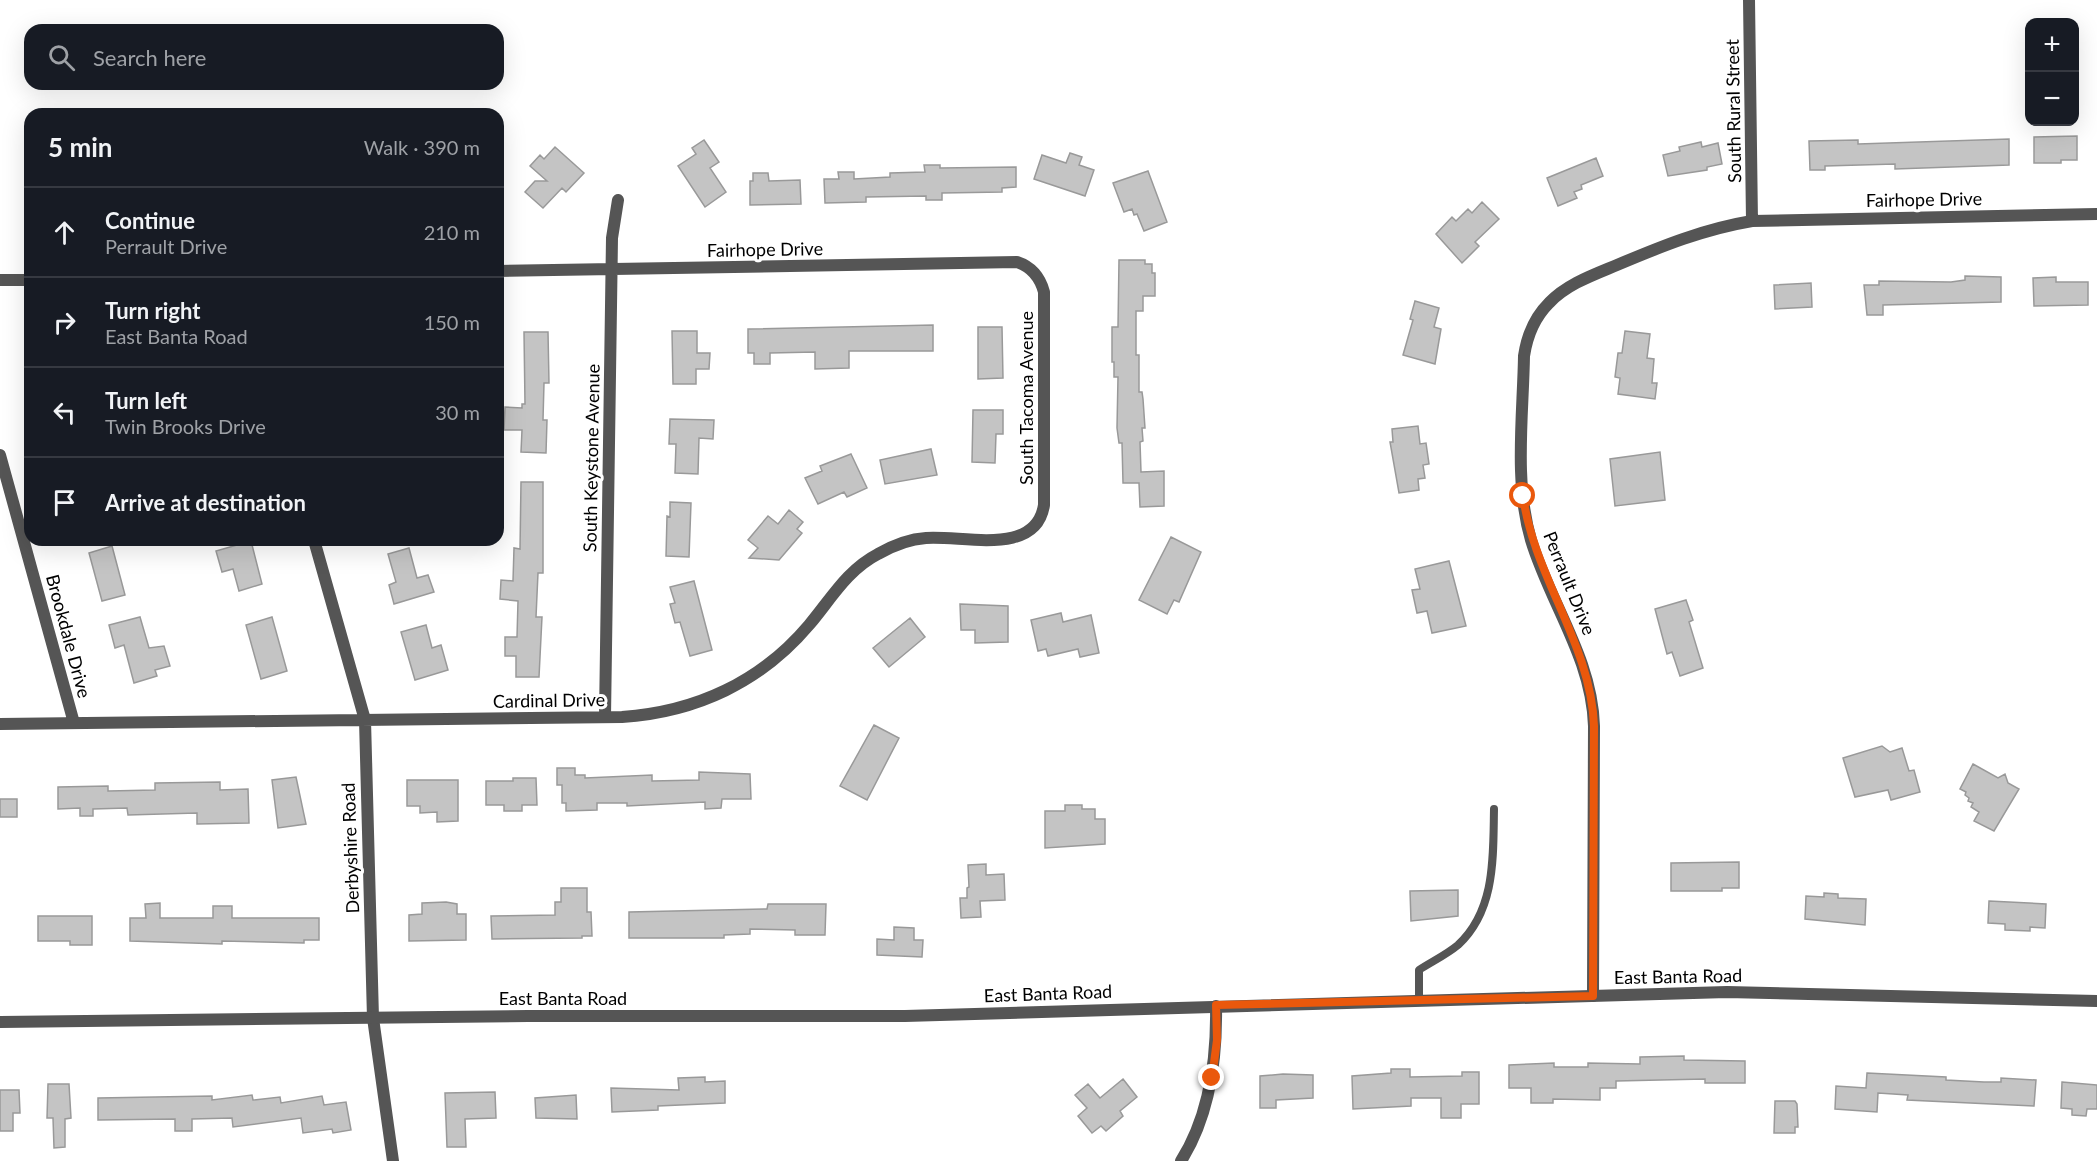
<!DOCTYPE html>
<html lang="en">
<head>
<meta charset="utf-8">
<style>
  body { margin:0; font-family:Lato,sans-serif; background:#242831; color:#f1f3f6 }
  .controls { position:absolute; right:18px; top:18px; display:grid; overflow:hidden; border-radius:12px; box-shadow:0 6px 24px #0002 }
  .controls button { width:54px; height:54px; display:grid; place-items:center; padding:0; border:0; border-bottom:2px solid #363941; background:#171b24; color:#f1f3f6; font:30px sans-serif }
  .stop { position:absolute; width:18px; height:18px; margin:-14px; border:4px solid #ea580c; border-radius:50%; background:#fff }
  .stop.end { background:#ea580c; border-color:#fff; box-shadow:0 2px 6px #0008 }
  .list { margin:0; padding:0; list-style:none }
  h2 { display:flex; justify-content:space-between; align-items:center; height:78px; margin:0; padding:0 24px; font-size:26px }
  h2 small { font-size:20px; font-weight:400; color:#9ea1a6 }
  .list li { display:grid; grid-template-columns:39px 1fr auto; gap:18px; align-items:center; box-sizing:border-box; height:90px; padding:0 24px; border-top:2px solid #363941 }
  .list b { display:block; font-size:22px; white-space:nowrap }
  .list p { margin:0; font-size:20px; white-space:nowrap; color:#9ea1a6 }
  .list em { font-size:20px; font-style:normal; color:#9ea1a6 }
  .icon { flex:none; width:33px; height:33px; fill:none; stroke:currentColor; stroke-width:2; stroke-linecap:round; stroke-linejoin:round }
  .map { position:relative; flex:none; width:2097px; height:1161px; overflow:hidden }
  .search { position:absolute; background:#171b24; box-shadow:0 6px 24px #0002; left:24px; top:24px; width:480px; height:66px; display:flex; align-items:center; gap:15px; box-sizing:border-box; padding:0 21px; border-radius:18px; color:#9ea1a6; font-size:22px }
  .panel { position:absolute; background:#171b24; box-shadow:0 6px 24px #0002; left:24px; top:108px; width:480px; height:438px; border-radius:18px }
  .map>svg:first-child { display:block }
  .building { fill:#c4c4c4; stroke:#999; stroke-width:1.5 }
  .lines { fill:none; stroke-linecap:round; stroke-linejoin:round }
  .service { stroke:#555; stroke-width:8 }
  .minor { stroke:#555; stroke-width:12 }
  .tertiary { stroke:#555; stroke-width:12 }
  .route { stroke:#ea580c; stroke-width:8 }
  .labels { text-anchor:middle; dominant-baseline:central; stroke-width:6; stroke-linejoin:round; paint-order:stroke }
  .street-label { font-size:18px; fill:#000; stroke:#fff }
</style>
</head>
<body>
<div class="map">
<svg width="2097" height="1161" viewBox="0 0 2097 1161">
  <rect width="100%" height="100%" fill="#fff"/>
  <!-- building -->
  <path class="building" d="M2077 136V160H2061V163H2034V137Z
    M2009 139V165L1895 169V164L1825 166V170H1810L1809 141 1858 140V144Z
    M704 140 719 162 710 168 726 192 705 207 678 166 696 154 692 148Z
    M1701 142 1702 147 1718 143 1722 164 1707 167V170L1668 176 1663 155 1680 151 1679 147Z
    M555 147 584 173 566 192 562 188 543 208 525 192 535 181H547L530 166 540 155 544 159Z
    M1070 153 1082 157 1079 165 1094 170 1085 196 1034 179 1042 155 1066 163Z
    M1596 158 1603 176 1581 185 1582 189 1574 192 1577 198 1558 206 1547 178Z
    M924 165H940V168L1016 167V187L1002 188V192L942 193V200H926V196L866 197V202L825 203 824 179H839L838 172H854V179L890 177V173L925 172Z
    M1148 171 1167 222 1144 231 1137 214 1134 215 1132 209 1124 212 1113 183Z
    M753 173H768L769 181 800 180 801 204 750 205V181H753Z
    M1482 202 1499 219 1475 242 1479 246 1462 263 1436 234 1452 217 1456 221 1468 209 1472 213Z
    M1119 260H1145V264H1152V273H1155V296H1143V311H1136V355H1139V392H1142L1143 399 1145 428H1142L1143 441 1140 442 1141 472 1164 471V506L1140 507 1139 483H1123L1122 443H1119L1117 428 1118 377H1114V362H1112V327H1118Z
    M1965 276 2001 277V302L1883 305V315H1867L1864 285H1879V281L1951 282 1965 280Z
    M2056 277V282H2088V305L2034 306 2033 278Z
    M1811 283 1812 307 1775 309 1774 285Z
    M1415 301 1439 308 1434 327 1441 329 1435 364 1403 355 1413 320 1410 319Z
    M933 325V351H849V368L815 369V352L770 353V364H754V353H748V329Z
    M978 327H1002L1003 378 978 379Z
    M672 331H697V353H710L709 369H696V384H673Z
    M1625 331 1650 334 1647 358 1654 359 1652 383H1657L1655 399 1618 394 1620 378 1615 377 1618 353H1622Z
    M524 332H548L549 383H544L543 420H547L546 453 521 452 522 430H504L505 407 522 408V404H525Z
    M973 410H1003V434H996L995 463 972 462Z
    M670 419 714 420 713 439 699 438 698 474 675 473 676 444H669Z
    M1418 426 1420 444 1426 443 1429 464 1423 465 1425 478 1418 479 1419 490 1399 493 1390 442H1393L1392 429Z
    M931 449 937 475 885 484 880 460Z
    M1660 452 1665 500 1615 506 1610 459Z
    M851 454 867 488 847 497 844 492 818 504 805 478 822 471 820 466Z
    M521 482H543V573H538L536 617H542L539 677H516V656H505V637H517L518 601 500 599 501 580 513 581 514 548 520 549Z
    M670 502 691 503 689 557 666 556 667 516 670 517Z
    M789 510 803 522 797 529 802 533 779 560 749 558 758 548 748 540 768 516 778 524Z
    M1171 537 1201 552 1179 602 1174 600 1167 614 1139 600Z
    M251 541 262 584 239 591 233 569 222 572 216 551Z
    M112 546 125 595 102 601 89 553Z
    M409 548 417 578 428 575 434 592 394 604 389 585 396 582 388 554Z
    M1449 561 1466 626 1432 633 1427 611 1417 613 1412 590 1420 589 1415 569Z
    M694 581 712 650 690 656 680 622 675 623 670 604 675 603 670 587Z
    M1686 600 1693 620 1689 622 1703 668 1680 676 1672 652 1667 654 1655 609Z
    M960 604 1008 606V642L975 643V630H961Z
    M1061 613 1063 622 1091 615 1099 653 1080 657 1078 649 1048 656 1046 649 1038 651 1031 620Z
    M140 617 149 648 164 646 170 666 155 670 157 676 134 683 124 645 115 648 109 625Z
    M272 617 287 671 261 679 246 625Z
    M910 618 925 637 889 667 873 648Z
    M426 625 432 648 441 645 448 670 415 680 401 632Z
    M874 725 899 738 867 800 840 786Z
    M1882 746 1890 752 1902 748 1909 771 1914 770 1920 792 1891 800 1888 790 1855 797 1843 758Z
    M1973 764 1998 778 2005 774 2008 783 2019 789 1994 831 1974 821 1979 812 1971 807 1973 803 1968 801 1969 798 1965 795 1966 792 1960 789Z
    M557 768H575V775H585V778L652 775V781L699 780V772L750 774 751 799H722L721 808 705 809V802L627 806V803H597V810L566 811V803H562V785H557Z
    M296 777 306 824 278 828 272 780Z
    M513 778H536L537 805H522V811H504V805H486V781H513Z
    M407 780H458V821L437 822V812L420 813V806H407Z
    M220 782V790L248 789 249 823 197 824V813L128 815 127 808 93 809V816H80V808L58 809V787L108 786V791L155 790V783Z
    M0 799H17V817H0Z
    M1065 805H1082V809H1095V819H1105V844L1045 848V811H1065Z
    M1739 862V888H1722V891H1671V863Z
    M986 864V875L1004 874 1005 900 980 901 981 917 961 918 960 898H967V888L969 887 968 865Z
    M561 888H587V912H591L592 936H582V938L492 939 491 916 555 915V902H561Z
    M1458 890V916L1411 921 1410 891Z
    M1824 893 1838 894V898L1866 899 1865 925 1805 919 1806 896 1824 897Z
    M1989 901 2046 904 2045 928 2030 927V931L2005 930V924L1988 923Z
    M446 902 457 904V914H466V940L409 941V915L422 914V903Z
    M160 903V918H213V906H232V918H319V940H304V943L222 941V944L130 941V918H146L145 904Z
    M768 904H826L825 935H795V930L750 929V934L724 935V938H629V912L767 909Z
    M38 916H92V945H70V941H38Z
    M894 927 914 928V940H923L922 957 877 955V939L894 940Z
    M1684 1056V1060L1745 1061V1083H1705V1079L1616 1081V1088H1600V1100L1553 1099V1103H1531V1088H1509V1065L1554 1063V1067H1588V1063L1640 1064V1057Z
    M1391 1069H1410V1077L1462 1076V1072H1479V1104H1461V1118H1441V1098H1411V1106L1353 1109 1352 1076 1391 1073Z
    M1867 1073 1946 1077V1080L1984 1082H2001V1078L2036 1080 2034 1106 1907 1100 1908 1095 1878 1093 1877 1112 1835 1109 1836 1086 1866 1088Z
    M1283 1074 1313 1075V1098L1276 1100V1108H1260V1076Z
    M705 1077V1082L725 1081V1103L658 1106V1110L612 1112 611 1088 679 1090 678 1078Z
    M1123 1079 1137 1097 1120 1111 1123 1116 1106 1131 1101 1126 1092 1133 1078 1116 1087 1108 1075 1095 1088 1084 1100 1098Z
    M2062 1082 2097 1085V1109H2087L2086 1116 2072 1115V1109L2061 1108Z
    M48 1084H69L71 1118 65 1119V1147L54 1148 53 1118H47Z
    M0 1090H19L20 1113H13V1131H0Z
    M495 1092 496 1118 465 1119 466 1147H447L445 1093Z
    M252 1095 253 1100 280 1097 281 1103 322 1096 324 1105 346 1102 351 1130 333 1133 332 1129 303 1133 301 1118 233 1127 232 1118 192 1119V1131H175V1119L98 1120V1098L212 1096V1100Z
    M576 1095 577 1119 536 1118 535 1098Z
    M1775 1101H1795L1797 1104 1798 1127H1795V1133H1774Z"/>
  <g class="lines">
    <!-- service -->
    <path class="service" d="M1419 1001V970C1431 962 1446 955 1458 945 1496 910 1493 856 1494 809"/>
    <!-- minor -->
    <path class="minor" d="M1749 0 1752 221
      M0 280H30
      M0 455 74 723
      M314 540 365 720 373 1018 393 1161
      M605 717 612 238 618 200
      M0 724 622 717C696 712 761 682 809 625 831 599 847 570 878 554 892 546 910 539 926 538 963 535 1036 557 1044 505V292C1040 277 1032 267 1017 262L498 271
      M1593 996 1594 726C1592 658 1550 603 1531 540 1514 482 1523 416 1524 356 1527 336 1534 318 1549 303 1567 284 1593 275 1617 265 1662 246 1704 229 1752 221L2097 214
      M1181 1161C1210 1115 1217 1059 1216 1006"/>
    <!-- tertiary -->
    <path class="tertiary" d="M0 1022 528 1016H905L1727 992 2097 1001"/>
  </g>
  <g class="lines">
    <!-- route -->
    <path class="route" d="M1212 1078 1217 1040 1216 1005 1593 996 1594 726C1591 644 1534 577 1523 496"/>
  </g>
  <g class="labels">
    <!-- street labels -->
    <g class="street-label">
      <text transform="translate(1733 111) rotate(-91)">South Rural Street</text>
      <text transform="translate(1924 199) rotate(-1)">Fairhope Drive</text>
      <text transform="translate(765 249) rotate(-1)">Fairhope Drive</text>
      <text transform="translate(1026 398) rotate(-90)">South Tacoma Avenue</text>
      <text transform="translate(591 458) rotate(-89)">South Keystone Avenue</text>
      <text transform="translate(1570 583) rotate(68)">Perrault Drive</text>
      <text transform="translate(69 636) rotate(75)">Brookdale Drive</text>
      <text transform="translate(549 700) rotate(-1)">Cardinal Drive</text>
      <text transform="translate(350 848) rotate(-92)">Derbyshire Road</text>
      <text transform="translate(1678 976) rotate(-1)">East Banta Road</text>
      <text transform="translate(1048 993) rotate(-2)">East Banta Road</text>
      <text x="563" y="998">East Banta Road</text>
    </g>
  </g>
</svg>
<div class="controls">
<button>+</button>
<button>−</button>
</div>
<div class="stop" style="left:1523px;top:496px"></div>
<div class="stop end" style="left:1212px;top:1078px"></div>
<div class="search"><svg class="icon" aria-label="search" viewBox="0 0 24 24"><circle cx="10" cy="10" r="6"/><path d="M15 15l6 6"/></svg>Search here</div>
<section class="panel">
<h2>5 min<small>Walk · 390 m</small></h2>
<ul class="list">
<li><svg class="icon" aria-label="ahead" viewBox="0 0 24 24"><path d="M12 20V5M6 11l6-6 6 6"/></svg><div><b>Continue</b><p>Perrault Drive</p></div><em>210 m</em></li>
<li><svg class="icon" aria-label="right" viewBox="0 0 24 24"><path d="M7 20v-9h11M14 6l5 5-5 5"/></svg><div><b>Turn right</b><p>East Banta Road</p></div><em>150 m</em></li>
<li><svg class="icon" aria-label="left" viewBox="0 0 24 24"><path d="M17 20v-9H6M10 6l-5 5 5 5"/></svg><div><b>Turn left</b><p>Twin Brooks Drive</p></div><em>30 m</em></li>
<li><svg class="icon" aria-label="arrive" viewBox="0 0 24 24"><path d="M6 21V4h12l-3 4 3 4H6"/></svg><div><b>Arrive at destination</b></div></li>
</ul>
</section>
</div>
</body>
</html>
